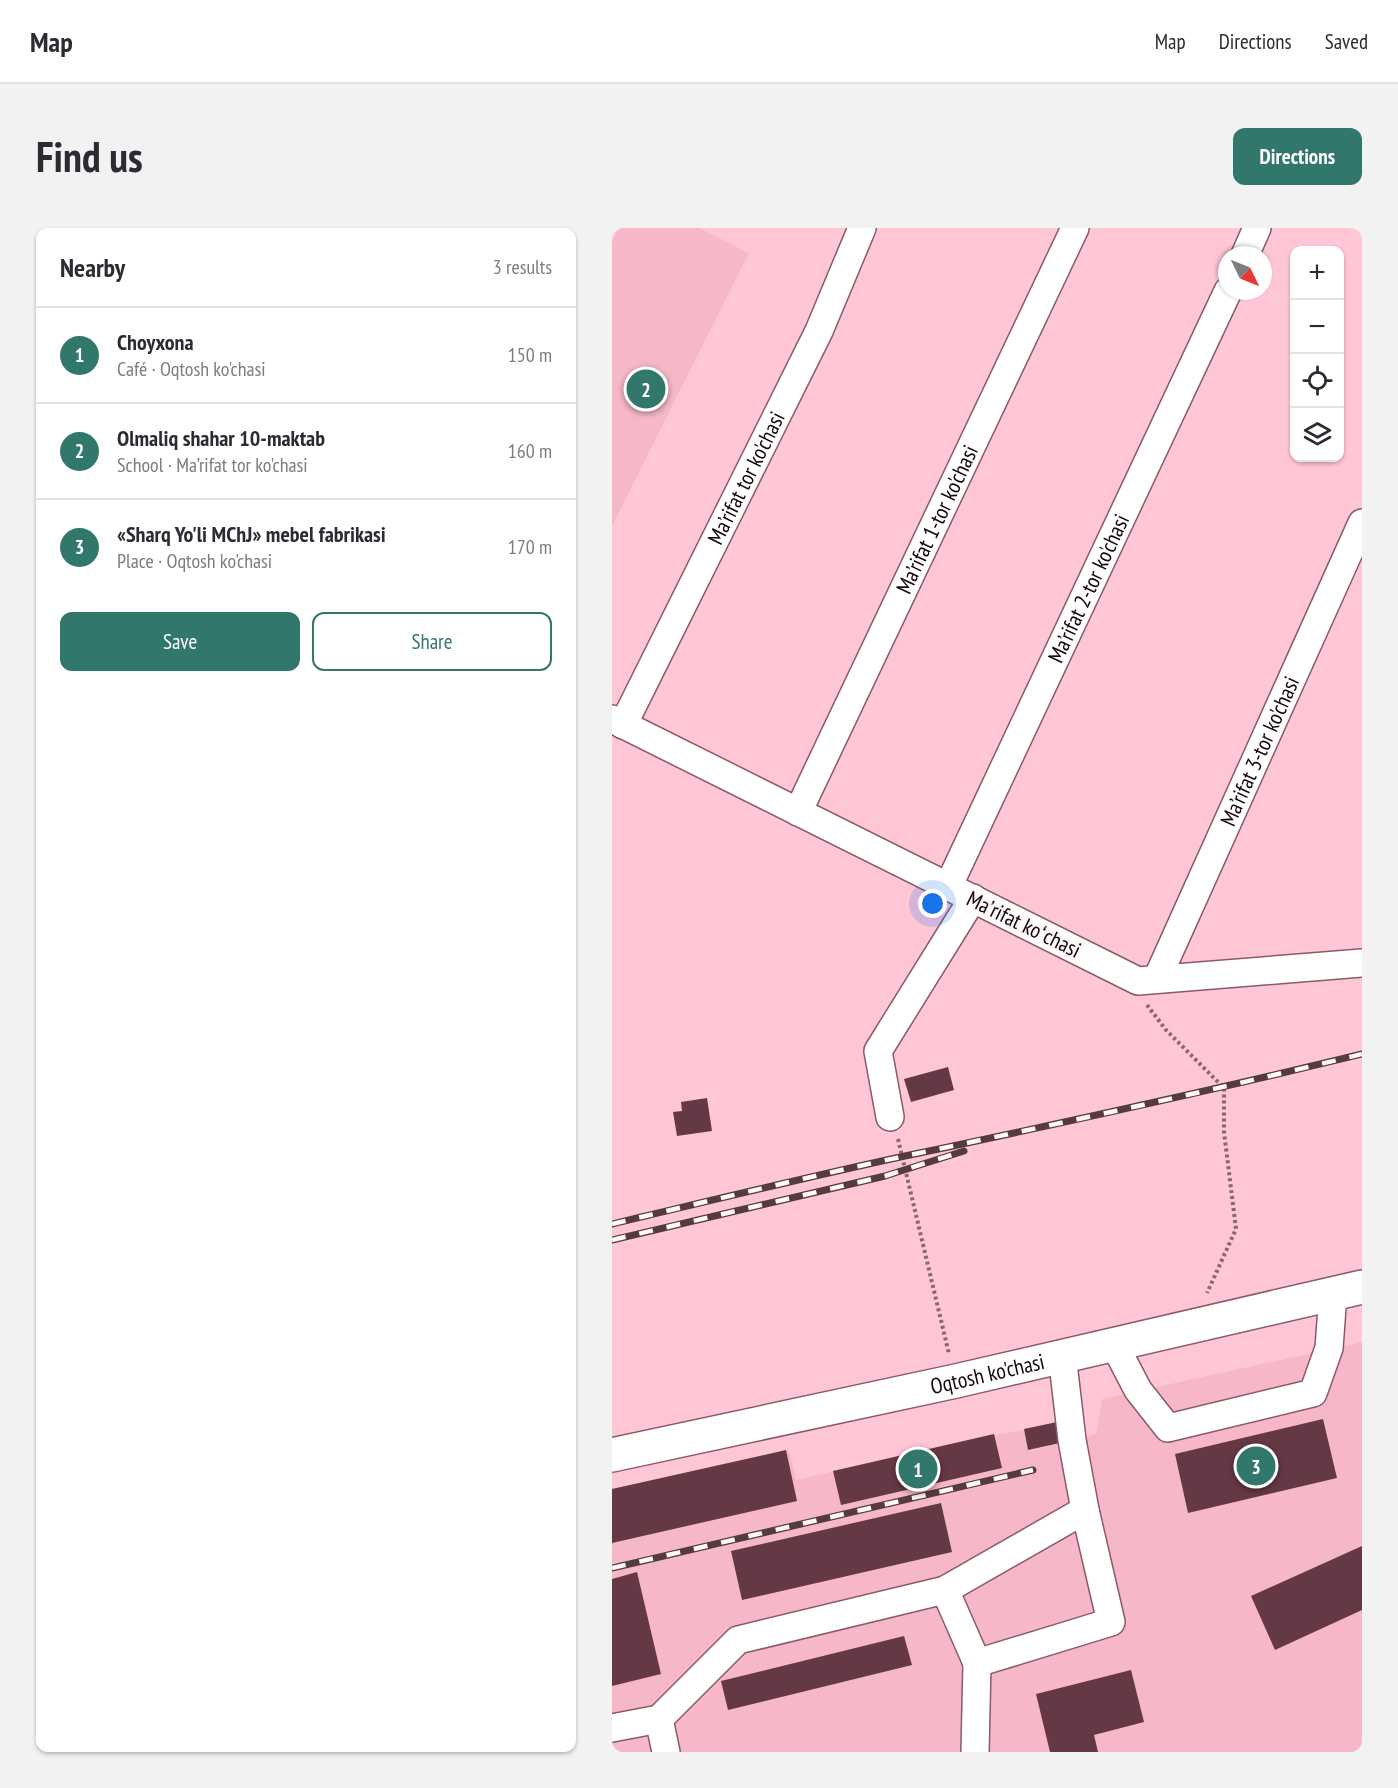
<!DOCTYPE html>
<html lang="en">
<head>
<meta charset="utf-8">
<style>
  body { margin:0; font-family:"PT Sans Narrow",sans-serif; background:#f2f2f3; color:#2b2b33 }
  .controls { position:absolute; right:18px; top:18px; display:grid; overflow:hidden; border-radius:12px; box-shadow:0 2px 4px #0004 }
  .controls button { width:54px; height:54px; display:grid; place-items:center; padding:0; border:0; border-bottom:2px solid #e1e1e2; background:#fff; color:#2b2b33; font:30px sans-serif }
  .compass { position:absolute; left:606px; top:18px; width:54px; height:54px; border-radius:50%; background:#fff; box-shadow:0 2px 4px #0004; rotate:133deg }
  .you { position:absolute; left:321px; top:676px; width:21px; height:21px; margin:-15px; border:4px solid #fff; border-radius:50%; background:#1a73e8; box-shadow:0 0 0 9px #1a73e833 }
  .badge { display:grid; place-items:center; width:39px; height:39px; border-radius:50%; background:#31776c; color:#fff; font-size:20px; font-weight:700 }
  .pin { position:absolute; translate:-50% -50%; border:3px solid #fff; box-shadow:0 2px 6px #0006 }
  .list { margin:0; padding:0; list-style:none }
  h2 { display:flex; justify-content:space-between; align-items:center; height:78px; margin:0; padding:0 24px; font-size:26px }
  h2 small { font-size:20px; font-weight:400; color:#7c7c81 }
  .list li { display:grid; grid-template-columns:39px 1fr auto; gap:18px; align-items:center; box-sizing:border-box; height:96px; padding:0 24px; border-top:2px solid #e1e1e2 }
  .list b { display:block; font-size:22px; white-space:nowrap }
  .list p { margin:0; font-size:20px; white-space:nowrap; color:#7c7c81 }
  .list em { font-size:20px; font-style:normal; color:#7c7c81 }
  .actions { display:flex; gap:12px; padding:18px 24px }
  .actions a { flex:1; padding:14px 0; border:2px solid #31776c; border-radius:12px; text-align:center; font-size:21px; color:#31776c }
  .actions .main { background:#31776c; color:#fff }
  .icon { flex:none; width:33px; height:33px; fill:none; stroke:currentColor; stroke-width:2; stroke-linecap:round; stroke-linejoin:round }
  .map { position:relative; flex:none; width:750px; height:1524px; overflow:hidden; border-radius:12px }
  header { display:flex; align-items:center; gap:36px; box-sizing:border-box; height:84px; padding:0 30px; background:#fff; border-bottom:2px solid #e1e1e2 }
  header strong { font-size:28px }
  nav { display:flex; gap:33px; margin-inline-start:auto; font-size:21px }
  .intro { display:flex; align-items:center; justify-content:space-between; box-sizing:border-box; height:144px; padding:0 36px }
  h1 { margin:0; font-size:42px }
  .button { padding:15px 27px; border-radius:12px; background:#31776c; color:#fff; font-size:21px; font-weight:700 }
  main { display:flex; gap:36px; padding:0 36px }
  aside { flex:1; background:#fff; border-radius:12px; box-shadow:0 2px 4px #0004 }
  .map>svg:first-child { display:block }
  .built { fill:#f6b8c9 }
  .building { fill:#653845 }
  .lines { fill:none; stroke-linecap:round; stroke-linejoin:round }
  .minor-casing { stroke:#8a5a67; stroke-width:30 }
  .major-casing { stroke:#8a5a67; stroke-width:36 }
  .path { stroke:#8a6670; stroke-width:4; stroke-dasharray:3 3; stroke-linecap:butt }
  .minor { stroke:#fff; stroke-width:27 }
  .major { stroke:#fff; stroke-width:33 }
  .rail-casing { stroke:#553a42; stroke-width:7 }
  .rail { stroke:#fef8f9; stroke-width:4.5; stroke-dasharray:14; stroke-linecap:butt }
  .labels { text-anchor:middle; dominant-baseline:central; stroke-width:6; stroke-linejoin:round; paint-order:stroke }
  .street-label { font-size:22px; fill:#16060b; stroke:#fef8f9 }
</style>
</head>
<body>
<header>
<strong>Map</strong>
<nav><a>Map</a><a>Directions</a><a>Saved</a></nav>
</header>
<div class="intro"><h1>Find us</h1><a class="button">Directions</a></div>
<main>
<aside>
<h2>Nearby<small>3 results</small></h2>
<ul class="list">
<li><span class="badge">1</span><div><b>Choyxona</b><p>Café · Oqtosh ko'chasi</p></div><em>150 m</em></li>
<li><span class="badge">2</span><div><b>Olmaliq shahar 10-maktab</b><p>School · Ma’rifat tor ko'chasi</p></div><em>160 m</em></li>
<li><span class="badge">3</span><div><b>«Sharq Yo'li MChJ» mebel fabrikasi</b><p>Place · Oqtosh ko'chasi</p></div><em>170 m</em></li>
</ul>
<div class="actions"><a class="main">Save</a><a>Share</a></div>
</aside>
<div class="map">
<svg width="750" height="1524" viewBox="0 0 750 1524">
  <rect width="100%" height="100%" fill="#ffc7d6"/>
  <!-- built -->
  <path class="built" d="M7 0H87L137 25 0 298V14Z
    M750 1114V1524H0V1263L177 1222 184 1252 383 1207 413 1202 417 1223 484 1206 490 1171Z"/>
  <!-- building -->
  <path class="building" d="M336 839 342 862 299 874 292 851Z
    M95 870 100 903 65 908 61 884 70 883 69 874Z
    M711 1191 725 1250 576 1285 563 1226Z
    M445 1194 448 1215 416 1222 412 1201Z
    M382 1206 390 1240 229 1277 221 1243Z
    M174 1222 185 1273 0 1315V1261Z
    M329 1275 340 1324 130 1372 119 1323Z
    M750 1318V1382L663 1422 639 1368Z
    M25 1344 49 1446 0 1458V1351Z
    M292 1408 300 1437 116 1482 109 1453Z
    M519 1442 532 1494 482 1507 486 1524H438L424 1466Z"/>
  <g class="lines">
    <!-- minor casing -->
    <g class="minor-casing">
      <g id="minor">
        <path d="M633 27 645 0"/>
        <path d="M0 491 526 753 750 735"/>
        <path id="s1" d="M11 497 207 103 250 0"/>
        <path id="s2" d="M186 584 463 0"/>
        <path id="s3" d="M336 659 616 63"/>
        <path id="s4" d="M545 751 750 295"/>
        <path d="M278 889 266 823 361 670"/>
        <path d="M502 1116 526 1162 556 1200 701 1165 717 1120 721 1066"/>
        <path d="M333 1362 365 1435 499 1394 473 1282"/>
        <path d="M47 1491 54 1524"/>
        <path d="M0 1500 47 1491 126 1412 333 1362 473 1282 460 1212 450 1127"/>
        <path d="M363 1524 365 1435"/>
      </g>
    </g>
    <!-- major casing -->
    <g class="major-casing">
      <g id="major">
        <path id="s5" d="M0 1227 344 1153 750 1059"/>
      </g>
    </g>
    <!-- path -->
    <path class="path" d="M535 777 554 802 612 860V904L624 1001 595 1065
      M286 911 337 1126"/>
    <!-- minor -->
    <use href="#minor" class="minor"/>
    <!-- major -->
    <use href="#major" class="major"/>
    <!-- rail casing -->
    <g class="rail-casing">
      <path id="rail" d="M0 996C97 973 195 949 293 928 446 896 598 863 750 826
        M0 1012 273 948 352 923
        M0 1340 421 1242"/>
    </g>
    <!-- rail -->
    <use href="#rail" class="rail"/>
  </g>
  <g class="labels">
    <!-- street labels -->
    <g class="street-label">
      <text stroke="none"><textPath href="#s1" startOffset="276">Ma’rifat tor ko'chasi</textPath></text>
      <text stroke="none"><textPath href="#s2" startOffset="324">Ma’rifat 1-tor ko'chasi</textPath></text>
      <text stroke="none"><textPath href="#s3" startOffset="330">Ma’rifat 2-tor ko'chasi</textPath></text>
      <text stroke="none"><textPath href="#s4" startOffset="250">Ma’rifat 3-tor ko'chasi</textPath></text>
      <text transform="translate(412 696) rotate(26)">Maʼrifat koʻchasi</text>
      <text stroke="none"><textPath href="#s5" startOffset="384">Oqtosh ko'chasi</textPath></text>
    </g>
  </g>
</svg>
<div class="controls">
<button>+</button>
<button>−</button>
<button><svg class="icon" aria-label="locate" viewBox="0 0 24 24"><circle cx="12" cy="12" r="6"/><path d="M12 2v4M12 18v4M2 12h4M18 12h4"/></svg></button>
<button><svg class="icon" aria-label="layers" viewBox="0 0 24 24"><path d="M12 4l9 5-9 5-9-5zM3 14l9 5 9-5"/></svg></button>
</div>
<svg class="compass" viewBox="-18 -18 36 36"><path d="M0-13l5 13h-10z" fill="#e53935"/><path d="M0 13l5-13h-10z" fill="#7c7c81"/></svg>
<div class="you"></div>
<div class="pin badge" style="left:306px;top:1241px">1</div>
<div class="pin badge" style="left:34px;top:161px">2</div>
<div class="pin badge" style="left:644px;top:1238px">3</div>
</div>
</main>
</body>
</html>
